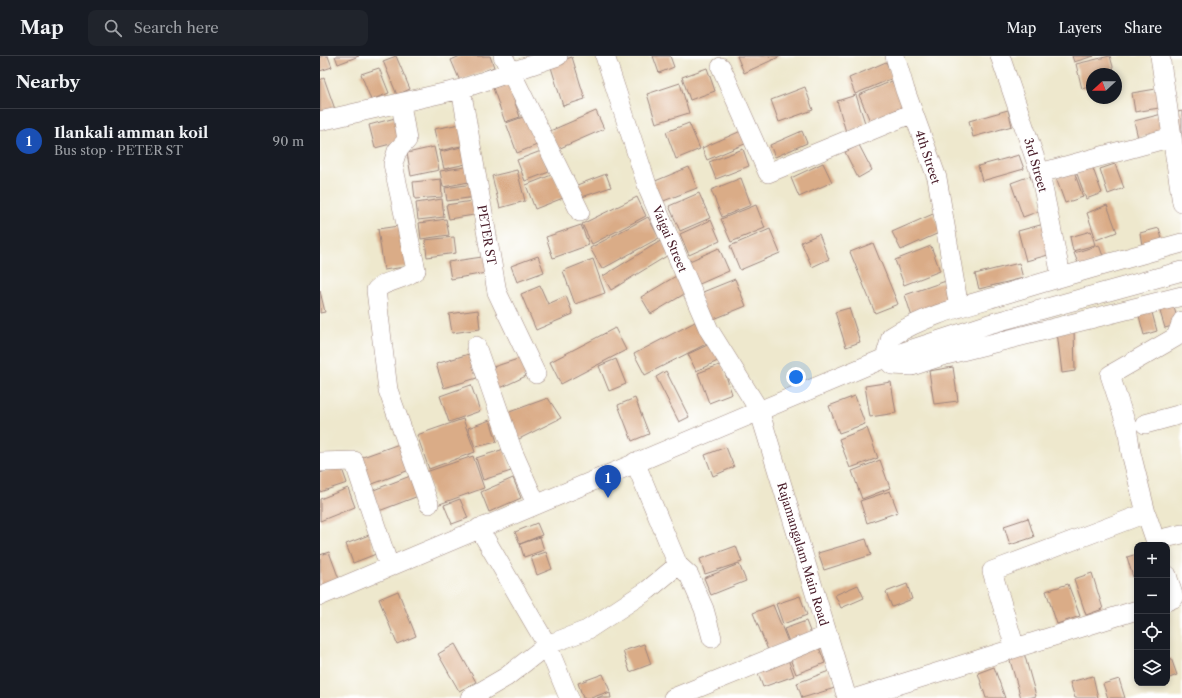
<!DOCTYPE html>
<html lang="en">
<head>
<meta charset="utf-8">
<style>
  body { margin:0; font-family:"Libre Caslon Text",serif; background:#20242c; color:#f1f3f6 }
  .controls { position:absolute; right:12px; bottom:12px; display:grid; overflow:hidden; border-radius:8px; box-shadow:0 2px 6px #0003 }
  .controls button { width:36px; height:36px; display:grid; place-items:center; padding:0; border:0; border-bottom:1px solid #363941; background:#171b24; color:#f1f3f6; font:20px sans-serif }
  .compass { position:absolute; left:766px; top:12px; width:36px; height:36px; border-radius:50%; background:#171b24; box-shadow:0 2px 6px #0003; rotate:249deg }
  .you { position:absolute; left:476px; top:321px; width:14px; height:14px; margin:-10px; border:3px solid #fff; border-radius:50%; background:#1a73e8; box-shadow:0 0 0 6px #1a73e833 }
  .badge { display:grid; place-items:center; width:26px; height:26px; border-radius:50%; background:#d690ce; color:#fff; font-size:13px; font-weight:700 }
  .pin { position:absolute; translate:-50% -33px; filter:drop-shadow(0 1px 2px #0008) }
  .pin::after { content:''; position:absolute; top:21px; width:14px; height:12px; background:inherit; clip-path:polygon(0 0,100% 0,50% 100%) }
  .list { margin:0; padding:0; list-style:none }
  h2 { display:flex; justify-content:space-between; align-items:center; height:52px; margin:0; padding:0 16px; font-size:17px }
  h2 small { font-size:13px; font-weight:400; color:#9ea1a6 }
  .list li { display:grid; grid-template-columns:26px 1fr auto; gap:12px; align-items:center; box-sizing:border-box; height:64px; padding:0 16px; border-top:1px solid #363941 }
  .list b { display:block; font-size:15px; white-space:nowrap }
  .list p { margin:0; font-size:13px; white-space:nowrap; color:#9ea1a6 }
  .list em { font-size:13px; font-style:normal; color:#9ea1a6 }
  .icon { flex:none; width:22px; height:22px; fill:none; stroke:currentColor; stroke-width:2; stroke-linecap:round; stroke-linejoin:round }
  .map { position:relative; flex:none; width:862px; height:642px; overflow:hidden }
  header { display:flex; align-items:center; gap:24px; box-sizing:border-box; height:56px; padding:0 20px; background:#171b24; border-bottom:1px solid #363941 }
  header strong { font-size:19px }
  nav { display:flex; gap:22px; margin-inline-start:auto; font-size:14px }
  .search { width:280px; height:36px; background:#20242c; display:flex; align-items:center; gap:10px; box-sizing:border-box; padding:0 14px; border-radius:8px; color:#9ea1a6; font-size:15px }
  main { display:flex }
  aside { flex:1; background:#171b24 }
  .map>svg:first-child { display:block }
  .building { fill:#daac87 }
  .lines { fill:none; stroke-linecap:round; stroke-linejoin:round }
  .minor-casing { stroke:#9c847c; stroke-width:20 }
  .minor { stroke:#fff; stroke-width:19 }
  .labels { text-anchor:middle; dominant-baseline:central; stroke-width:4; stroke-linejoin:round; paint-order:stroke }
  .street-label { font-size:12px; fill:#4a1f2b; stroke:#fff }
</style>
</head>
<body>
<header>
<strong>Map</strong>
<div class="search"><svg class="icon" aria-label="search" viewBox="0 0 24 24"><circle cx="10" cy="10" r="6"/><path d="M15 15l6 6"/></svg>Search here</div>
<nav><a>Map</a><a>Layers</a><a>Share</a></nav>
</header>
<main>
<aside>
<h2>Nearby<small></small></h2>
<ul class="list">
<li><span class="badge" style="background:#1a4fb4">1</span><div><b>Ilankali amman koil</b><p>Bus stop · PETER ST</p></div><em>90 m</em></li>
</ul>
</aside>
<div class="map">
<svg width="862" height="642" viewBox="0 0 862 642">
  <rect width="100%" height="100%" fill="#fff"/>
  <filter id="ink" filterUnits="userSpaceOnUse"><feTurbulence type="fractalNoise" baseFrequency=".025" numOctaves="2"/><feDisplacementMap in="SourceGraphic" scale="8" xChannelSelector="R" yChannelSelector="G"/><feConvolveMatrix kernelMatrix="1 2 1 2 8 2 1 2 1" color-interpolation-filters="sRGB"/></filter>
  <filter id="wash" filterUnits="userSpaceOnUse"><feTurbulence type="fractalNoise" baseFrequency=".012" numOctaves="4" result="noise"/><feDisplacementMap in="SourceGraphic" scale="16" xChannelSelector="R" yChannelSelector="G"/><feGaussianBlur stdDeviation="0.9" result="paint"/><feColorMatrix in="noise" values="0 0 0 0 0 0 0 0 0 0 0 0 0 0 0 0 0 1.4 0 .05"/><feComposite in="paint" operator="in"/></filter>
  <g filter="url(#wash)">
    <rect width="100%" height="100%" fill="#eee8cd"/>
    <g id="blocks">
      <!-- building -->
      <path class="building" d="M0 0H8L12 11 0 15Z
        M15 0H39L18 8Z
        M76 0 90 33 77 39 63 5Z
        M140 0H170L174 11 140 25 131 4Z
        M333 0H350L354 11 339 17Z
        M417 0H461L424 17Z
        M752 0H774L754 6Z
        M790 0 795 18H772V30L762 33 756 8Z
        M252 1 265 43 243 50 230 8Z
        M566 6 573 22 535 38 529 22Z
        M59 12 69 37 51 44 41 18Z
        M387 12 395 35 370 44 362 21Z
        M4 22 17 59 0 63V24Z
        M572 25 583 51 550 65 539 39Z
        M188 27 200 61 185 66 173 32Z
        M360 27 369 57 336 67 327 38Z
        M485 31 493 54 459 66 451 44Z
        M842 32 845 51 815 56 812 37Z
        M536 39 546 70 526 76 517 45Z
        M688 54 692 70 653 81 649 65Z
        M276 55 284 73 238 93 230 75Z
        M862 55V83L854 57Z
        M842 58 846 75 818 82 814 65Z
        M206 60 217 89 197 97 186 67Z
        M79 61 86 84 55 92 49 69Z
        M369 67 380 93 356 103 346 76Z
        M140 68 145 89 119 95 114 73Z
        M421 75 427 87 387 104 382 92Z
        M482 75 487 87 455 101 450 89Z
        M539 89 552 114 538 122 525 96Z
        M146 90 150 107 124 113 120 96Z
        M114 91 119 114 91 120 87 97Z
        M423 93 429 110 396 123 389 106Z
        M221 95 229 116 205 125 197 104Z
        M699 99 704 113 662 125 658 110Z
        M503 107 512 126 479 141 471 122Z
        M795 108 804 132 788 138 780 113Z
        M151 110 154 125 123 131 120 115Z
        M772 110 782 137 766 143 756 115Z
        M369 111 377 132 341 146 333 126Z
        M197 114 205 145 180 152 172 120Z
        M754 115 763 141 745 147 736 122Z
        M234 118 243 142 215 153 206 129Z
        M286 118 291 131 262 141 257 129Z
        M710 120 722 154 703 161 691 127Z
        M421 122 431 149 402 161 391 134Z
        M121 123 122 141 95 143 93 126Z
        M153 128 155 141 127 145 125 132Z
        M379 137 390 162 360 175 349 150Z
        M317 141 326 160 272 188 262 168Z
        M122 143 124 161 98 164 96 147Z
        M158 144 160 158 129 163 126 149Z
        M436 149 445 172 411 186 401 163Z
        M787 149 797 176 776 184 767 157Z
        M613 158 621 176 581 194 572 176Z
        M328 161 339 182 282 213 270 192Z
        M126 163 129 179 101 183 99 167Z
        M391 164 400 185 369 199 360 178Z
        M724 168 732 198 706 205 698 175Z
        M85 169 91 210 64 214 58 173Z
        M261 169 269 189 233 202 226 181Z
        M839 172 842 183 822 189 820 177Z
        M450 173 460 197 420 214 410 190Z
        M771 175 775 189 753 195 750 181Z
        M499 178 509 203 492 211 481 186Z
        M134 181 136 197 107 201 105 184Z
        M342 184 350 198 291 234 283 220Z
        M553 187 578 248 555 257 530 196Z
        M779 189 784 203 760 212 754 197Z
        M611 190 620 215 584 229 575 204Z
        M399 192 409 215 375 230 365 207Z
        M169 200 172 216 131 223 128 206Z
        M218 200 224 216 197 226 191 210Z
        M273 203 285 237 255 248 243 215Z
        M699 207 703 222 659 233 655 218Z
        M356 220 366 237 331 258 321 241Z
        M415 223 426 250 389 265 378 238Z
        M626 225 633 247 592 261 585 239Z
        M220 230 228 248 246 240 253 258 216 274 201 238Z
        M0 235 5 256 0 257Z
        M852 245 859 268 845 272 838 249Z
        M529 252 540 286 526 291 515 256Z
        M831 253 837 275 824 279 818 256Z
        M158 254 160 273 132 277 129 258Z
        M375 266 386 288 325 319 314 298Z
        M295 272 306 294 241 328 230 306Z
        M754 273 755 315 742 317 737 276Z
        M392 287 400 304 376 315 368 298Z
        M149 298 157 322 124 332 116 308Z
        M201 302 206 320 174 335 167 313Z
        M296 303 306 328 289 335 279 310Z
        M402 308 412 338 389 347 378 317Z
        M633 311 638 345 614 348 609 315Z
        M346 315 369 361 359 366 336 321Z
        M571 326 576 357 550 361 545 330Z
        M151 329 160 355 129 366 120 340Z
        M535 340 545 368 519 377 509 350Z
        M228 342 241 362 193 386 184 358Z
        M315 342 329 378 312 385 298 349Z
        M143 363 155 396 109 413 97 379Z
        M170 364 177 386 155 391 148 372Z
        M547 372 558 402 530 412 519 383Z
        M82 387 92 413 50 429 40 402Z
        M406 391 414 411 393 420 385 399Z
        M184 393 191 415 163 424 156 402Z
        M153 400 164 432 117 449 106 416Z
        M560 404 570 432 542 443 532 415Z
        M21 410 27 427 0 436V417Z
        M93 419 101 439 59 455 51 435Z
        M193 422 201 442 169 456 161 436Z
        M28 432 35 451 0 465V443Z
        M570 435 578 456 547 467 540 445Z
        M140 443 148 462 132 468 124 449Z
        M708 462 714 481 690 489 684 470Z
        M217 467 222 479 200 488 195 476Z
        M49 479 56 498 33 507 26 488Z
        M220 481 224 494 204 501 200 488Z
        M546 483 551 499 504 514 498 497Z
        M416 490 422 506 385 518 380 503Z
        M9 496 19 523 0 530V499Z
        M226 496 232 513 217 519 211 501Z
        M817 498V520L813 521 807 501Z
        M419 508 426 525 391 539 384 522Z
        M772 517 783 553 766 559 754 523Z
        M587 528 592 543 572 551 566 536Z
        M748 528 760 560 737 568 726 535Z
        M538 529 544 542 521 552 515 539Z
        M78 535 96 580 77 588 59 543Z
        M480 540 487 559 463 568 456 548Z
        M453 549 468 586 448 594 433 557Z
        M486 565 493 583 471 591 464 573Z
        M135 588 156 626 139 635 118 598Z
        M324 588 331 608 310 616 303 595Z
        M498 589 505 607 476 618 469 600Z
        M704 597 716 640 709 642H701L689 601Z
        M851 602 857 619 847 623V604Z
        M468 603 474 620 443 631 437 615Z
        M674 611 685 642H666L658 617Z
        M509 615 515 632 482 642 477 627Z
        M283 618 290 635 271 642H263L258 627Z
        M773 620 778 642H755L750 626Z
        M799 623 805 642H788L783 628Z
        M290 637 291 642H277Z"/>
    </g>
  </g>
  <g filter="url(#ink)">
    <use href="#blocks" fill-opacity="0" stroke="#9c847c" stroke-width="1"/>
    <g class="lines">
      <!-- minor casing -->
      <g class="minor-casing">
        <path id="minor" d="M183 0 260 156
          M285 0 329 135 389 274 439 354 527 642
          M575 0 585 34 617 122 639 252
          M680 0 720 117 741 220
          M840 0 862 147
          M401 11 448 117 593 57
          M141 33 177 236 216 318
          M81 48 87 84 77 95 73 108 96 214C84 225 67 223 56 234L68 334 109 448
          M0 65 141 33 238 0
          M720 117 852 81
          M862 187C800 204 737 222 675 241 640 251 602 261 571 281L565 302 572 309 592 310 622 300 862 240
          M156 290 193 396 216 448
          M825 368 862 358
          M0 406 34 405 69 510
          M159 472 227 589 249 642
          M845 482 862 478
          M837 489 826 457 811 397 807 371 790 319 856 281 862 265
          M358 509 369 519 384 553 392 582
          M847 519 854 542 847 545
          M0 540 565 302 669 268 862 215
          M695 592 672 515 826 457
          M150 642 186 621 227 589 267 574 328 534 358 509 315 406
          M353 642 508 579
          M536 642 817 554"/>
      </g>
      <!-- minor -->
      <use href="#minor" class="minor"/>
    </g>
  </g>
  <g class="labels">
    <!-- street labels -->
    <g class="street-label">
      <text transform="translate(608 101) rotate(72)">4th Street</text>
      <text transform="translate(716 109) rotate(74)">3rd Street</text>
      <text transform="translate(167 179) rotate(80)">PETER ST</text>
      <text transform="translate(350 183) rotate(67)">Vaigai Street</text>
      <text transform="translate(483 498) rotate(73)">Rajamangalam Main Road</text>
    </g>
  </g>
</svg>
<div class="controls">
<button>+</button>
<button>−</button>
<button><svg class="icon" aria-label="locate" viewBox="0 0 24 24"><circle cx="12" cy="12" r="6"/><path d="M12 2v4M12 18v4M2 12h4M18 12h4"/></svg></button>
<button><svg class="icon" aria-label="layers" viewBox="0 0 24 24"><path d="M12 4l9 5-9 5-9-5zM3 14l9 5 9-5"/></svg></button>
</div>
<svg class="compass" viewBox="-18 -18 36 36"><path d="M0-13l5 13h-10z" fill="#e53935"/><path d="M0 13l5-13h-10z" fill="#9ea1a6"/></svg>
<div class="you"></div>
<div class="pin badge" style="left:288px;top:442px;background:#1a4fb4">1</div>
</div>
</main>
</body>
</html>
